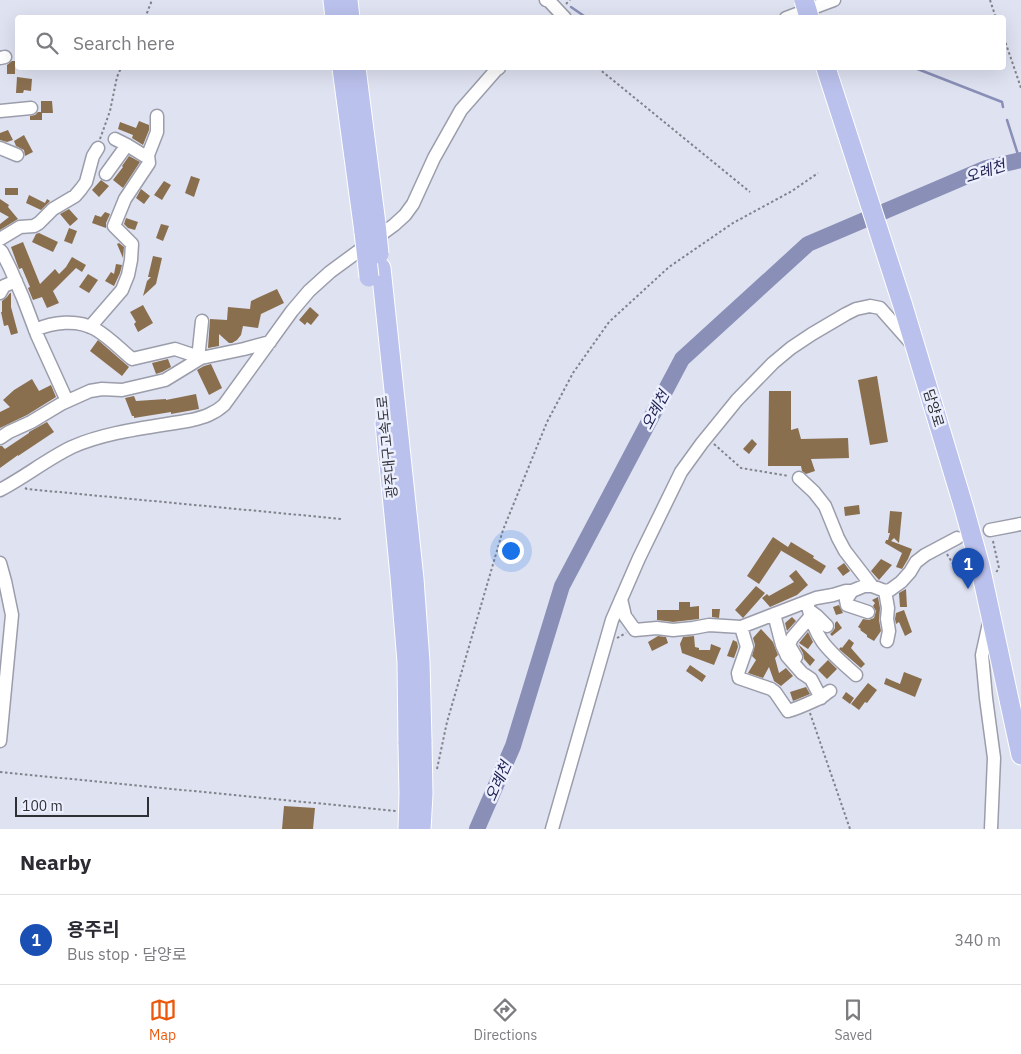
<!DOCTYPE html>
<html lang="en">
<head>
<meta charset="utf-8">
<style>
  body { margin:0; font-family:"IBM Plex Sans","Noto Sans KR",sans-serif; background:#f2f2f3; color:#2b2b33 }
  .scale { position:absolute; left:15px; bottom:12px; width:134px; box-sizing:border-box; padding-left:5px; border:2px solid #2f3036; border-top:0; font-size:14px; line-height:18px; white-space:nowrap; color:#2f3036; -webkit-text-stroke:4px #eceffe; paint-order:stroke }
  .you { position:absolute; left:510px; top:550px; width:18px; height:18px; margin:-12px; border:4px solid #fff; border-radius:50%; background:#1a73e8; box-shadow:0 0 0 8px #1a73e833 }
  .badge { display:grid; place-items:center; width:32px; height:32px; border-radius:50%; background:#ea580c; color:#fff; font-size:16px; font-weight:700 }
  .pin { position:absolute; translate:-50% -41px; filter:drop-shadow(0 1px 2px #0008) }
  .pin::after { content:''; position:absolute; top:26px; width:18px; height:15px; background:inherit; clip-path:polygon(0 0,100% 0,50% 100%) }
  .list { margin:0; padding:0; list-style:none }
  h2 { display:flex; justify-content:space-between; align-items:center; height:65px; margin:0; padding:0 20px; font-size:21px }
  h2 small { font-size:16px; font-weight:400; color:#7c7c81 }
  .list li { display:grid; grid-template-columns:32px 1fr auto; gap:15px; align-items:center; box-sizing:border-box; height:90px; padding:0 20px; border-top:1px solid #e1e1e2 }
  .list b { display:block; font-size:19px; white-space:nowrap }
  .list p { margin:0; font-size:16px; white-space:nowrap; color:#7c7c81 }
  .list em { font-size:16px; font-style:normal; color:#7c7c81 }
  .icon { flex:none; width:28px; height:28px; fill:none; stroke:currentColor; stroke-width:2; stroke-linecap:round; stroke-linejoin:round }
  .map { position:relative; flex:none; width:1021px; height:829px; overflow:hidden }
  .search { position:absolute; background:#fff; box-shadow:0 5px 20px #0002; left:15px; right:15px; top:15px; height:55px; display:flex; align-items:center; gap:12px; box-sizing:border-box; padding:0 18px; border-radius:5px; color:#7c7c81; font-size:19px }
  .sheet { height:155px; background:#fff }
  nav { display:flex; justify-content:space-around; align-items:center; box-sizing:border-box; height:70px; border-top:1px solid #e1e1e2; background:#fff; font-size:14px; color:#7c7c81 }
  nav a { display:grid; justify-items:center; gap:2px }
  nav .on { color:#ea580c }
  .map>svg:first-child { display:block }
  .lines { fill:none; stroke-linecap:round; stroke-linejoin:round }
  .stream { stroke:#898fb6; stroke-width:2.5 }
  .river { stroke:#898fb6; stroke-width:16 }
  .building { fill:#8a6f4f }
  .minor-casing { stroke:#9b9dab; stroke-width:15 }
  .highway-casing { stroke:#fff; stroke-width:21 }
  .path { stroke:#80828c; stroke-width:2; stroke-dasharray:2.5 2.5; stroke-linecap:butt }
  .minor { stroke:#fff; stroke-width:12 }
  .highway { stroke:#bac1ec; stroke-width:19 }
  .highway-bridge-casing { stroke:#fff; stroke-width:21; stroke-linecap:butt }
  .highway-bridge { stroke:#bac1ec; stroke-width:19 }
  .labels { text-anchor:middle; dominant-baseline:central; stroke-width:5; stroke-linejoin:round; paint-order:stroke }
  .street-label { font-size:14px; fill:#2f3036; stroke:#eceffe }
  .water-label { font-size:15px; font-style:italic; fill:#212355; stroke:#eceffe }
</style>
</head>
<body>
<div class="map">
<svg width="1021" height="829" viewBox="0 0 1021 829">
  <rect width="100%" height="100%" fill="#dfe2f1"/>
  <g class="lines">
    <!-- stream -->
    <path class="stream" d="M571 7 587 18
      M915 68 1002 102 1003 107
      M1007 120 1020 161"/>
    <!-- river -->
    <path class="river" d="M477 829 513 746 562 586 682 359 808 244 986 168 1021 160"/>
  </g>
  <!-- building -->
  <path class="building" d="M12 61H15V74H7V65Z
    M17 77 32 79 31 91 24 90 23 93H16Z
    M41 101H52L53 113H42V120H30V116L35 115 38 112H41Z
    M139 121 149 125V130L143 145 132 138 133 135 118 129 120 122 136 128Z
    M8 130 13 140 7 142 0 140V133Z
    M24 135 33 152 25 156 24 150 16 146 14 141Z
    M129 156 140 162 123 188 113 180 123 167 122 166Z
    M191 176 200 179 194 197 185 193Z
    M101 180 109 186 99 197 92 190Z
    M164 181 171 185 162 200 154 195Z
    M5 188H18V195H5Z
    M141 189 150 196 144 204 136 198Z
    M29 195 45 203 47 199 50 201 41 210 26 203Z
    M0 199 9 205 8 207 18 219 0 230V224L9 217 0 212Z
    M69 209 78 219 70 226 60 214Z
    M105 212 110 214 106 223V228L92 223 95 215 101 217Z
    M126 218 138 222 135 230 128 228 124 224Z
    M161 224 169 226 163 241 156 238Z
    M69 228 77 231 72 244 64 241Z
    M39 233 58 242 53 252 32 242 36 234Z
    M23 242 40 284 55 269 59 274 66 267 72 257 86 265 82 272 76 268 53 291 59 303 47 308 42 297 33 300 28 288 30 287 22 268 19 269 11 247Z
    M119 243 124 247 123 258 117 244Z
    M153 256 162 258 156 284 143 296 147 281 151 277H148Z
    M116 264 122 265 120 273 114 286 105 281 111 272 114 274Z
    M88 274 98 280 89 293 79 287Z
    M277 289 284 303 261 314 258 328 243 326 241 335 237 340 232 343H229L219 334V346L208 348 210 319 227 320 228 307 250 309 251 301Z
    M10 293H11V307L18 333 11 335 8 325 4 326 1 312H2V301L7 297Z
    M143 305 153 323 138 332 134 324 136 322 130 312Z
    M310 307 319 315 311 325 307 322 305 325 299 320Z
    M98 340 129 367 122 376 90 351Z
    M168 359 171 367 162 372 156 374 152 363Z
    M211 364 222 388 209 395 197 370 204 366Z
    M877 376 888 442 870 445 858 380Z
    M32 379 39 391 51 385 56 397 27 415 0 428V412L10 407 3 400 14 390Z
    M769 391H791V430L798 428 801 439 848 438 849 458 811 459 815 471 806 474 802 471 801 466H768Z
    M196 394 199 409 171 414V412L134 418V416H132L125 398 134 396 136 401 166 399V400Z
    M47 422 54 432 18 456V455L0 468V446H2L5 449 29 433V432Z
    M752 439 757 444 749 454 743 449Z
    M859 505 860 514 845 516 844 507Z
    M890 511 902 512 899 543 894 538 891 541 912 549 908 559 902 569 896 567 902 553 885 543 886 540H888L890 533H888Z
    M773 537 788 547 791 542 814 556 813 558 826 566 821 574 780 550 781 551 759 584 747 576Z
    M881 559 892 565 879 580 871 571Z
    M844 563 850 571 843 576 837 568Z
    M796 570 808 585 797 595 770 607 762 598 767 594 769 596 794 582 789 576Z
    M756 586 765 593 743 618 735 610Z
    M906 589 907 607H900L899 593Z
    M878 597 880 608 879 620 881 631 874 641 867 637V635L860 630 861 629 858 627 863 619 869 620 874 618 876 611 873 606 875 603 872 600Z
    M679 602H690V607L699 606V619L673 622 657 620V610H679Z
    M839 605 843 613 836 615 833 607Z
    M712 609H720L719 618 712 617Z
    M904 610 912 632 905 636 899 622 896 624 895 619 896 613Z
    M792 617 796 621 787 631 785 623Z
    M837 621 842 628 832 636 830 634 833 631 835 628V623Z
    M761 629 773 642 778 655 775 658 779 673 786 668 793 676 781 686 774 681 769 667 763 678 748 673 756 660 752 656 755 645 753 638Z
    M808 632 813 642 808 649 799 643Z
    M658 636 666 637 668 643 652 651 648 642Z
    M694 636 695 647 699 648V650H710L711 644 721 648 714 665 682 653 680 644 683 637Z
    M849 639 854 643 851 648 865 664 861 668 839 649 841 647 842 648Z
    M733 640 737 642 738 647 734 658 727 656Z
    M798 644 815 660 810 666 804 659 803 653Z
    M828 660 837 669 827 679 818 670Z
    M690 665 706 676 702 682 686 671Z
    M904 672 922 679 915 697 884 684 886 678 900 684Z
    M868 683 877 690 867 703 865 702 859 710 851 704Z
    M806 687 810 694 793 701 790 692Z
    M846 692 854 698 850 704 842 698Z
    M284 806 315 808 313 829H282Z"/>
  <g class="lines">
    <!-- minor casing -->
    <g class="minor-casing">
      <path id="minor" d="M546 0 549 1 565 18
        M786 18 834 0
        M0 58 5 57
        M0 111 31 108
        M115 139 127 145
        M0 148 17 155
        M106 174 127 145 148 158
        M0 239 20 227 34 226 39 223 53 209 75 196 81 189 86 182 93 156 98 148
        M0 250 2 252 10 268 23 298 37 335 67 401
        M0 293 4 286 16 281
        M90 327 122 290 128 275 131 260 132 244 114 226 125 199 149 163 148 155 157 132V116
        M35 330C53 322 77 319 95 329 109 337 120 349 132 359L175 349 196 356 198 359
        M198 359 202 321
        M0 438 9 432 31 422 61 404 90 391 102 389 122 390 165 380 201 358 244 349 270 342
        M799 478 814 492 825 506 838 538 845 551 872 586
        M0 490C25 477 47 459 72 447 108 431 153 427 192 420 204 417 214 414 224 405L292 311 309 291 330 272 394 225 405 215 413 204 434 158 461 110 496 70 499 68
        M990 530 1021 524
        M0 563 5 581 12 615 0 741
        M852 591 846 600 847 605 868 612
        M885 591 888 608 887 619 889 631 887 641
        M621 599 625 616 635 630 657 628 673 630 693 628 709 625 741 627 816 598 833 595 846 591H852L864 586H872L885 591 890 590 901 582 910 572 916 562 925 555 957 538
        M807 602C815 641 828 650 856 675
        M809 610 817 616 827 626
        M774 614 782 645 787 656 802 673 811 679 821 698
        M989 623 982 655 986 698 994 758 991 829
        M741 627 747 647 738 673 739 678 771 689 775 692 788 711C799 708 809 703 820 698 823 697 826 693 830 691
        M796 657 789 645 792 638 810 617
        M552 829 612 620 639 558 681 472 702 443 737 400 773 363 791 348 812 334 846 314 856 309 870 306 880 308 911 343"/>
    </g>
    <!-- highway casing -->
    <g class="highway-casing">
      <path id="highway" d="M333 0 335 18
        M348 0 350 18
        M342 68 364 232
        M356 68 376 224
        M826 68 903 306 964 508 980 566 1021 755
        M381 268 414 579 420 662 422 741
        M385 423 400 576 407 662 408 744"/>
    </g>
    <!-- path -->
    <path class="path" d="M990 0 996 18
      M566 4 570 0
      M145 18 152 0
      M1004 38 1021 88
      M598 68 750 192
      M100 139 110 111 117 77 121 68
      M714 444 741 468 789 476
      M25 488 27 489 342 519
      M993 541 999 568 995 574
      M947 554 953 564H964
      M617 638 626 633
      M810 713 850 829
      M437 769 447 722 503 530 547 422 573 373 609 322 669 267 733 223 792 191 818 173
      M0 772 396 811"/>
    <!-- minor -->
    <use href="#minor" class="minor"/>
    <!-- highway -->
    <use href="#highway" class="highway"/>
    <!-- highway-bridge casing -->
    <g class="highway-bridge-casing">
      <path id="highway-bridge" d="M804 0 809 17
        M376 224 379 254
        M364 232 369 277
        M408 829 409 794 408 744
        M421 829 423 794 422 741"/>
    </g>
    <!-- highway-bridge -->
    <use href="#highway-bridge" class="highway-bridge"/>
  </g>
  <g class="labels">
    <!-- street labels -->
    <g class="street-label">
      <text transform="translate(934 408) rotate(73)">담양로</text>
      <text transform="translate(387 447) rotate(-96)">광주대구고속도로</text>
    </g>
    <!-- water labels -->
    <g class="water-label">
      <text transform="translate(985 171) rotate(-18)">오례천</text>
      <text transform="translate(655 410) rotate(-62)">오례천</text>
      <text transform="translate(498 781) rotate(-66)">오례천</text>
    </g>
  </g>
</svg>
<div class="scale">100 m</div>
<div class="you"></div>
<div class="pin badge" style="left:968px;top:589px;background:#1a4fb4">1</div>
<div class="search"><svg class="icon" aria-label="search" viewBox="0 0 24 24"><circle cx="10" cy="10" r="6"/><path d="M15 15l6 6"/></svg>Search here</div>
</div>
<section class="sheet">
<h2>Nearby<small></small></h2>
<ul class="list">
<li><span class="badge" style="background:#1a4fb4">1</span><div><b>용주리</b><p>Bus stop · 담양로</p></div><em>340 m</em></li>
</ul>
</section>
<nav>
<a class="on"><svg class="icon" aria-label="map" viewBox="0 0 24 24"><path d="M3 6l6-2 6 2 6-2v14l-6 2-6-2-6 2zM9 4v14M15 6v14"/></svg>Map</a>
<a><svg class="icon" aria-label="directions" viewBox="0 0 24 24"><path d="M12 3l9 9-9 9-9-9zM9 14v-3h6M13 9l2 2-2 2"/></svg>Directions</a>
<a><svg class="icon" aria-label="saved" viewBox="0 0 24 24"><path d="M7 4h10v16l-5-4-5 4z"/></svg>Saved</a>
</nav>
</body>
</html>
